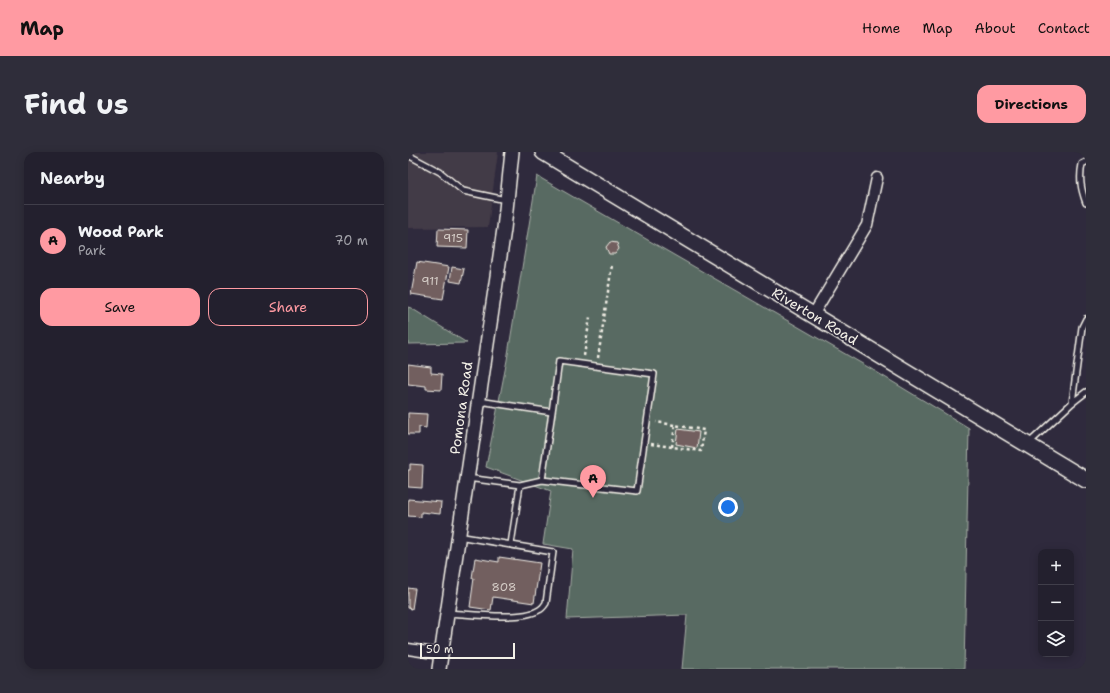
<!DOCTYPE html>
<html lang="en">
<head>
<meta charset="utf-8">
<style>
  body { margin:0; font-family:"Shantell Sans",sans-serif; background:#2f2d3a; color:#f1f3f6 }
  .controls { position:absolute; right:12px; bottom:12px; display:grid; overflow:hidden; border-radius:8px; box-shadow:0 2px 10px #0003 }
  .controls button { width:36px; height:36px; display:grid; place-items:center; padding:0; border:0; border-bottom:1px solid #403e4a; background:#23202e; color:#f1f3f6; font:20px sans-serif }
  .scale { position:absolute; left:12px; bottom:10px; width:95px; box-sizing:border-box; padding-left:4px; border:2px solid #f4f1e8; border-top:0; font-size:11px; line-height:14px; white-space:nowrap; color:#f4f1e8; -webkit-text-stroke:3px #2f2a3d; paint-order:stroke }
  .you { position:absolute; left:320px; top:355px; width:14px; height:14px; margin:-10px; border:3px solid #fff; border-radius:50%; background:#1a73e8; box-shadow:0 0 0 6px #1a73e833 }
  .badge { display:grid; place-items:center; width:26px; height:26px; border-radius:50%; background:#ff9aa2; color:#111; font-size:13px; font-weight:700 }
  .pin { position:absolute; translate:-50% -33px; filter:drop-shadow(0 1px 2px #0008) }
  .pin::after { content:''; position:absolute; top:21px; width:14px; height:12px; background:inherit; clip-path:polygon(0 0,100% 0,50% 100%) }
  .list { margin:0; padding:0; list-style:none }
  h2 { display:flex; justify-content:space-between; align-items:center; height:52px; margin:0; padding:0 16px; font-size:17px }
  h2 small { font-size:13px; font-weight:400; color:#a3a3aa }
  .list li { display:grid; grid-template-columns:26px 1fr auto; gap:12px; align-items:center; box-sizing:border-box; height:72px; padding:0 16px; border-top:1px solid #403e4a }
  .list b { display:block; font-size:15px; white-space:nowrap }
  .list p { margin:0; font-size:13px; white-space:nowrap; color:#a3a3aa }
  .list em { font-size:13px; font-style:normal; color:#a3a3aa }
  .actions { display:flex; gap:8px; padding:12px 16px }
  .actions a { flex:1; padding:9px 0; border:1px solid #ff9aa2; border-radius:12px; text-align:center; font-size:14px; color:#ff9aa2 }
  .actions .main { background:#ff9aa2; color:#111 }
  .icon { flex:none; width:22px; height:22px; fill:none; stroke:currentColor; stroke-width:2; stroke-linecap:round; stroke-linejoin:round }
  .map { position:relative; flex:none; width:678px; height:517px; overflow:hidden; border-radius:12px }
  header { display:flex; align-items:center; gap:24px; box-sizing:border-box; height:56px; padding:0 20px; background:#ff9aa2; color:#111 }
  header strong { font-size:19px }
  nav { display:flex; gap:22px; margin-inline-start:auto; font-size:14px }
  .intro { display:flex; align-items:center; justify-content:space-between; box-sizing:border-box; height:96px; padding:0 24px }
  h1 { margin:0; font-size:28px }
  .button { padding:10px 18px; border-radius:12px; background:#ff9aa2; color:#111; font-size:14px; font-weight:700 }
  main { display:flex; gap:24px; padding:0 24px }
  aside { flex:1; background:#23202e; border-radius:12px; box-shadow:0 2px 10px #0003 }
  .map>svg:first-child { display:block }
  .built { fill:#433a47 }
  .green { fill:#586a62; stroke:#a6aea5 }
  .building { fill:#725e5f; stroke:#f4f1e8 }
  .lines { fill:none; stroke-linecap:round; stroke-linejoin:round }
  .service-casing { stroke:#f4f1e8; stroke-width:8 }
  .minor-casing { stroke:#f4f1e8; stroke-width:13 }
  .tertiary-casing { stroke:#f4f1e8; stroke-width:16 }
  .secondary-casing { stroke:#f4f1e8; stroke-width:18 }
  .path { stroke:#f4f1e8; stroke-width:2.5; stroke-dasharray:3 3; stroke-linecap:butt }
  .service { stroke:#2f2a3d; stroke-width:5 }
  .minor { stroke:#2f2a3d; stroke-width:10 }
  .tertiary { stroke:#2f2a3d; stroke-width:13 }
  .secondary { stroke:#2f2a3d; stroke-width:15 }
  .labels { text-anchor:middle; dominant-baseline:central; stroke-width:3.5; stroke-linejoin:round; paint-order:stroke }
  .number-label { font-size:12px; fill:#d4ccc6 }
  .street-label { font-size:14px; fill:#f4f1e8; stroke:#2f2a3d }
</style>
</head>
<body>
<header>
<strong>Map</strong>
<nav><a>Home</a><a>Map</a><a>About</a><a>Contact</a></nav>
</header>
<div class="intro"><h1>Find us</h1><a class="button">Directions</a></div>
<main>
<aside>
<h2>Nearby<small></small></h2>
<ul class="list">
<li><span class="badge">A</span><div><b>Wood Park</b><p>Park</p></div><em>70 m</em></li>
</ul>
<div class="actions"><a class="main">Save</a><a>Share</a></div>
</aside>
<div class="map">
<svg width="678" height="517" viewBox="0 0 678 517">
  <rect width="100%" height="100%" fill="#2f2a3d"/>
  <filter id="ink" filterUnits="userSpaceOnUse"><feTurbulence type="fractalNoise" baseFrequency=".025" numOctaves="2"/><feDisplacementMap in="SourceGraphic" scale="8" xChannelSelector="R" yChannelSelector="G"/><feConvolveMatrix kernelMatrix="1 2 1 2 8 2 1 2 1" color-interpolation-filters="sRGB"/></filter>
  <g filter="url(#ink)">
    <!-- built -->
    <path class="built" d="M0 0H90L80 75 0 76Z"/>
    <!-- green -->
    <path class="green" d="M129 24 465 218 561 276 556 517H274L279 463 159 467 165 397 135 392 143 339 78 315 99 208Z
      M0 155 3 156 59 191 0 192Z"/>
    <!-- building -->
    <path class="building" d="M30 77 60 78 59 96 29 95Z
      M202 90 209 91 211 97 207 102H201L198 95Z
      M9 110 41 115 35 147 3 142Z
      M44 115 56 117 53 131 42 129Z
      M0 212 23 215V221L34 222 33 238 18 237V234L0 232Z
      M0 261 19 262 18 276 11 275V282H0Z
      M270 277 291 280 289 296 268 292Z
      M2 312 15 313 14 336 0 335V318H2Z
      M0 347 33 350 32 362 13 360V365L0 364Z
      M91 405 132 411 126 451 85 445 83 458 62 455 66 426H64L67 406 91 410Z
      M0 436 7 437 4 457 0 456Z"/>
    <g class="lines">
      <!-- service casing -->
      <g class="service-casing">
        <path id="service" d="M0 3 32 20 55 39 98 48
          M678 10 674 12C671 27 673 37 678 51
          M71 249 144 260 151 209 246 222 229 339 134 328 144 260
          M664 251 678 240
          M620 292 664 251 674 175 678 167
          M59 326 112 333
          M103 392 112 333 134 328
          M40 461C61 462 114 469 131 458 134 457 136 454 138 451L145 400 50 384"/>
      </g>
      <!-- minor casing -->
      <g class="minor-casing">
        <path id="minor" d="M405 163 459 73 469 26
          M0 497 33 502"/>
      </g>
      <!-- tertiary casing -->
      <g class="tertiary-casing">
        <path id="tertiary" d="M31 517 96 77 104 0"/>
      </g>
      <!-- secondary casing -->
      <g class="secondary-casing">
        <path id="secondary" d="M135 0 678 328"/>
      </g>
      <!-- path -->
      <path class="path" d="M176 204 182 165
        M190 206 204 113
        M243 292 293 299 296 278 248 270
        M264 295 267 273"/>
      <!-- service -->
      <use href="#service" class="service"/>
      <!-- minor -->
      <use href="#minor" class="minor"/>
      <!-- tertiary -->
      <use href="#tertiary" class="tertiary"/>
      <!-- secondary -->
      <use href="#secondary" class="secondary"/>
    </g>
  </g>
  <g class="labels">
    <!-- number labels -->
    <g class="number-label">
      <text x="45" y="86">915</text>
      <text x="22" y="129">911</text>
      <text x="96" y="435">808</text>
    </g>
    <!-- street labels -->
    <g class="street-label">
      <text transform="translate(407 164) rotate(31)">Riverton Road</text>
      <text transform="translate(53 256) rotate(-82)">Pomona Road</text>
    </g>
  </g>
</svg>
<div class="controls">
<button>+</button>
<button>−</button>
<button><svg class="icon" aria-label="layers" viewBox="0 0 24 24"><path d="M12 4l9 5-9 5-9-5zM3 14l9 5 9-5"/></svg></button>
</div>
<div class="scale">50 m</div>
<div class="you"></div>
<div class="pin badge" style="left:185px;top:346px">A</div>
</div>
</main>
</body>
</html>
